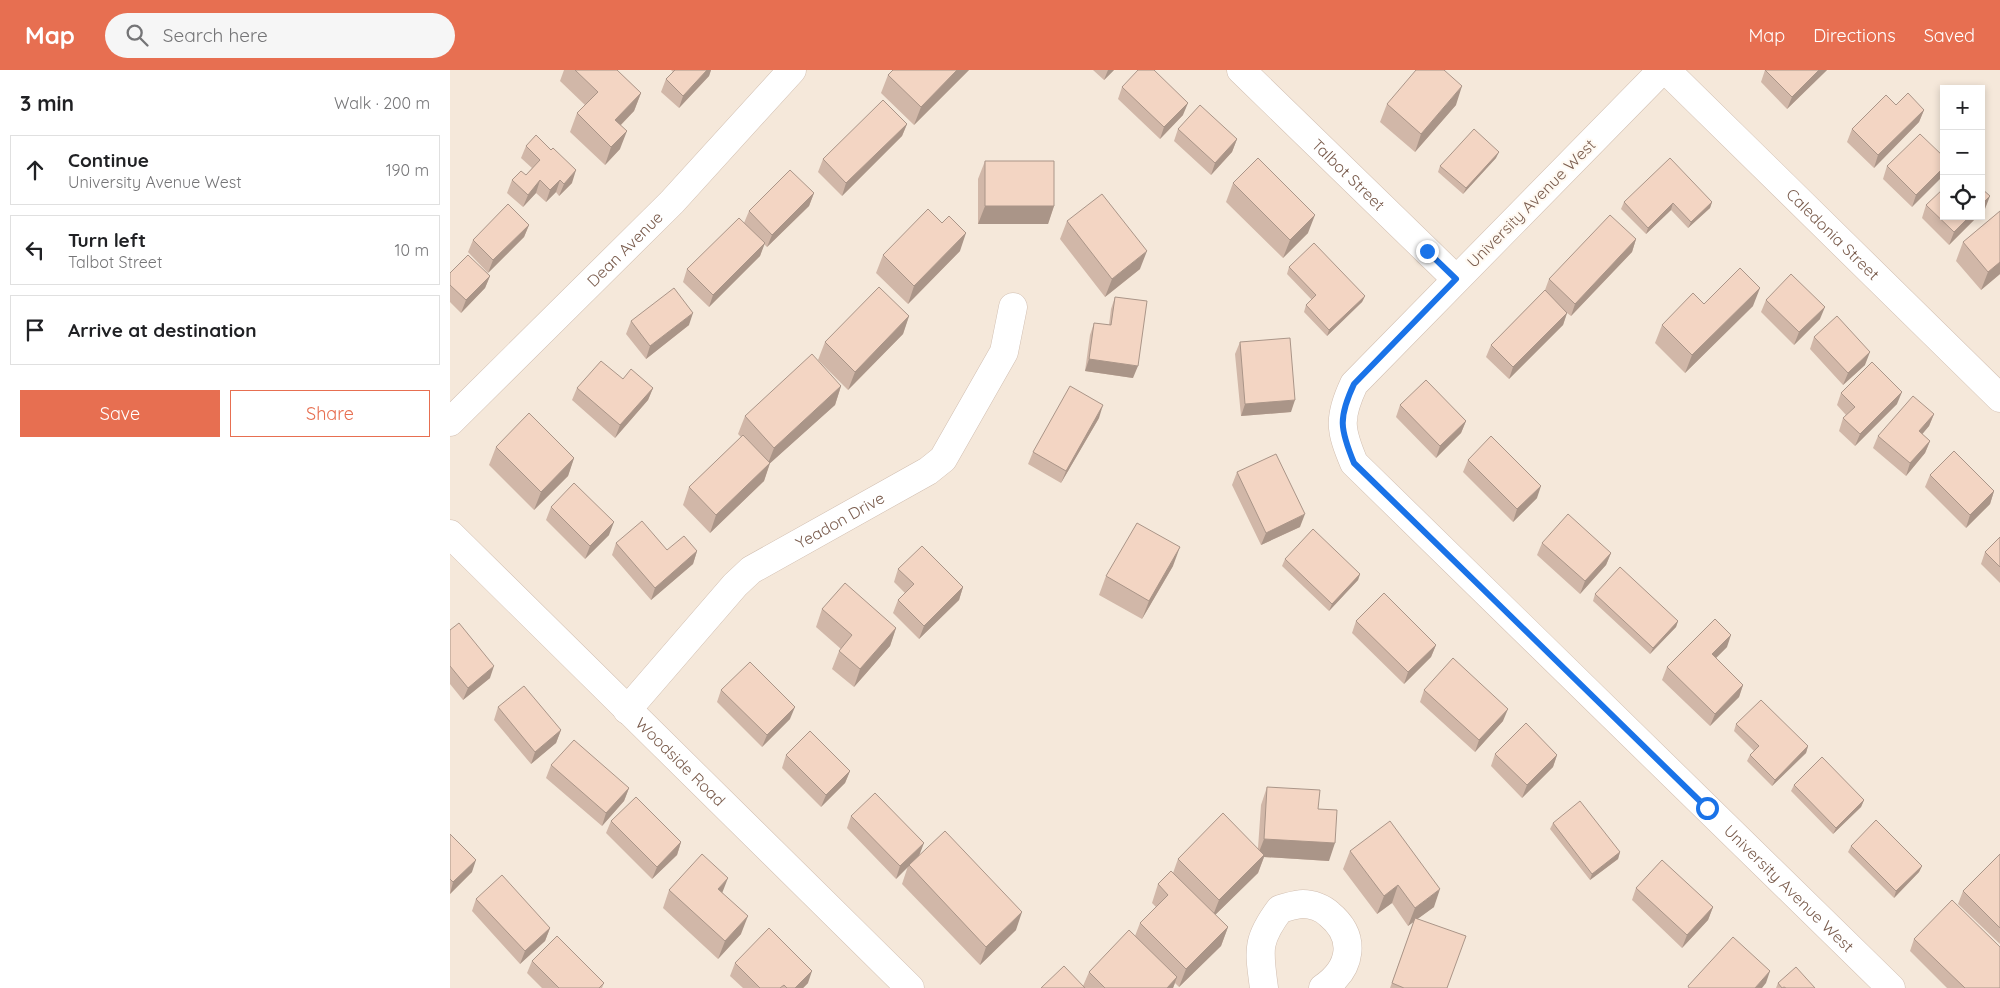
<!DOCTYPE html>
<html lang="en">
<head>
<meta charset="utf-8">
<style>
  body { margin:0; font-family:Quicksand,sans-serif; background:#f6f6f6; color:#202124 }
  .controls { position:absolute; right:15px; top:15px; display:grid; overflow:hidden; border-radius:0px; box-shadow:0 2px 8px #0003 }
  .controls button { width:45px; height:45px; display:grid; place-items:center; padding:0; border:0; border-bottom:1px solid #e0e0e0; background:#fff; color:#202124; font:25px sans-serif }
  .stop { position:absolute; width:15px; height:15px; margin:-11px; border:4px solid #1a73e8; border-radius:50%; background:#fff }
  .stop.end { background:#1a73e8; border-color:#fff; box-shadow:0 1px 5px #0008 }
  .list { margin:0; padding:0; list-style:none }
  h2 { display:flex; justify-content:space-between; align-items:center; height:65px; margin:0; padding:0 20px; font-size:21px }
  h2 small { font-size:16px; font-weight:400; color:#757577 }
  .list li { display:grid; grid-template-columns:32px 1fr auto; gap:15px; align-items:center; box-sizing:border-box; height:70px; margin:0 10px 10px; padding:0 10px; border:1px solid #e0e0e0; border-radius:0px }
  .list b { display:block; font-size:19px; white-space:nowrap }
  .list p { margin:0; font-size:16px; white-space:nowrap; color:#757577 }
  .list em { font-size:16px; font-style:normal; color:#757577 }
  .actions { display:flex; gap:10px; padding:15px 20px }
  .actions a { flex:1; padding:11px 0; border:1px solid #e76f51; border-radius:0px; text-align:center; font-size:18px; color:#e76f51 }
  .actions .main { background:#e76f51; color:#fff }
  .icon { flex:none; width:28px; height:28px; fill:none; stroke:currentColor; stroke-width:2; stroke-linecap:round; stroke-linejoin:round }
  .map { position:relative; flex:none; width:1550px; height:918px; overflow:hidden }
  header { display:flex; align-items:center; gap:30px; box-sizing:border-box; height:70px; padding:0 25px; background:#e76f51; color:#fff }
  header strong { font-size:24px }
  nav { display:flex; gap:28px; margin-inline-start:auto; font-size:18px }
  .search { width:350px; height:45px; background:#f6f6f6; display:flex; align-items:center; gap:12px; box-sizing:border-box; padding:0 18px; border-radius:28px; color:#757577; font-size:19px }
  main { display:flex }
  aside { flex:1; background:#fff }
  .map>svg:first-child { display:block }
  .residential { fill:#f5e8da; fill-rule:evenodd }
  .lines { fill:none; stroke-linecap:round; stroke-linejoin:round }
  .minor-casing { stroke:#d1beb0; stroke-width:29 }
  .minor { stroke:#fff; stroke-width:28 }
  .wall { fill:#d1b7a8 }
  .shaded-wall { fill:#aa9588 }
  .building { fill:#f3d5c3; stroke:#aa9588 }
  .route { stroke:#1a73e8; stroke-width:6 }
  .labels { text-anchor:middle; dominant-baseline:central; stroke-width:4.5; stroke-linejoin:round; paint-order:stroke }
  .street-label { font-size:16px; fill:#7a5c4d; stroke:#fffaf3 }
</style>
</head>
<body>
<header>
<strong>Map</strong>
<div class="search"><svg class="icon" aria-label="search" viewBox="0 0 24 24"><circle cx="10" cy="10" r="6"/><path d="M15 15l6 6"/></svg>Search here</div>
<nav><a>Map</a><a>Directions</a><a>Saved</a></nav>
</header>
<main>
<aside>
<h2>3 min<small>Walk · 200 m</small></h2>
<ul class="list">
<li><svg class="icon" aria-label="ahead" viewBox="0 0 24 24"><path d="M12 20V5M6 11l6-6 6 6"/></svg><div><b>Continue</b><p>University Avenue West</p></div><em>190 m</em></li>
<li><svg class="icon" aria-label="left" viewBox="0 0 24 24"><path d="M17 20v-9H6M10 6l-5 5 5 5"/></svg><div><b>Turn left</b><p>Talbot Street</p></div><em>10 m</em></li>
<li><svg class="icon" aria-label="arrive" viewBox="0 0 24 24"><path d="M6 21V4h12l-3 4 3 4H6"/></svg><div><b>Arrive at destination</b></div></li>
</ul>
<div class="actions"><a class="main">Save</a><a>Share</a></div>
</aside>
<div class="map">
<svg width="1550" height="918" viewBox="0 0 1550 918">
  <rect width="100%" height="100%" fill="#fdf6ec"/>
  <!-- residential -->
  <path class="residential" d="M0 0H1550V918H0ZM1494 19H1531V146H1494Z"/>
  <g class="lines">
    <!-- minor casing -->
    <g class="minor-casing">
      <g id="minor">
        <path id="s1" d="M791 0 1006 209"/>
        <path id="s2" d="M1212 0 904 314C888 348 890 360 904 393L1441 918"/>
        <path id="s3" d="M1216 0 1550 328"/>
        <path id="s4" d="M0 352 222 132 342 0"/>
        <path id="s5" d="M0 464 460 918"/>
        <path id="s6" d="M177 640 285 515 301 500 478 401 493 389 554 282 563 237"/>
        <path d="M814 918C809 880 806 871 830 839 838 837 846 834 853 834 862 834 873 838 879 844 907 867 902 898 873 918"/>
      </g>
    </g>
    <!-- minor -->
    <use href="#minor" class="minor"/>
  </g>
  <!-- wall -->
  <path class="wall" d="M114 0H167L191 23 184 41 171 55 170 79 155 95 120 62 127 43 135 35 110 11Z
    M221 0H261L259 6 229 38 211 22 216 9 223 2Z
    M519 0 464 55 431 23 438 5Z
    M643 0H664L654 10Z
    M1315 0H1377L1337 39 1311 12Z
    M672 17 733 45 710 69 668 29Z
    M937 34 1006 35 965 82 930 52Z
    M1446 35 1474 40 1469 52 1424 98 1397 72 1402 59Z
    M457 54 452 66 392 126 368 102 373 89Z
    M728 59 787 69 782 82 761 105 724 71Z
    M76 76 122 113 109 126 106 122 96 132 86 123 73 137 57 123 62 110 76 105 82 98 71 88Z
    M1494 87 1462 137 1433 109 1437 96Z
    M1046 88 1013 124 988 102 990 96Z
    M535 91 604 136 598 154H528V109Z
    M783 113 858 163 833 188 776 132Z
    M364 123 359 136 317 177 314 174 310 186 259 237 233 212 237 199 294 153 299 141Z
    M1174 132H1262L1260 138 1238 158 1221 140 1196 164 1171 139Z
    M1476 135 1494 146H1528L1499 175 1472 148Z
    M1550 141V204L1531 220 1506 191 1513 172Z
    M617 151 690 199 655 227 610 169Z
    M79 155 74 167 38 203 18 182 23 170Z
    M1186 169 1182 182 1121 246 1117 243 1113 255 1059 309 1036 287 1041 275 1095 220 1099 209Z
    M510 181 458 234 426 203 433 185Z
    M839 197 915 226 912 232 877 266 854 242 856 235 862 230 837 204Z
    M0 203 40 206 35 218 11 243 0 232Z
    M665 227 683 308 635 301 640 265 644 253 659 255 661 239Z
    M1316 230 1370 249 1344 275 1311 242Z
    M1254 234 1303 236 1235 303 1205 273 1212 255Z
    M459 246 453 264 398 320 368 290 375 272Z
    M181 251 239 255 196 289 176 264Z
    M1364 267 1415 295 1393 315 1360 279Z
    M790 272 841 342 791 346 785 284Z
    M173 309 203 318 198 330 165 368 122 330 127 318Z
    M391 316 385 335 320 393 314 411 260 463 233 435 239 417 291 367 288 364 295 346Z
    M1391 323 1447 334 1405 376 1389 361 1393 348 1396 345 1387 335Z
    M950 335 1016 351 1011 363 986 388 946 347Z
    M1484 344 1479 356 1472 364 1480 371 1475 383 1456 406 1423 378 1428 366Z
    M649 348 611 413 578 394 583 382Z
    M46 377 124 388 118 406 84 440 39 395Z
    M1018 390 1087 428 1063 452 1013 402Z
    M787 402 850 457 811 475 782 415Z
    M1480 405 1544 421 1540 434 1516 458 1475 417Z
    M101 437 159 465 135 489 96 450Z
    M1550 467V513L1531 494 1535 482Z
    M166 473 217 480 247 481 243 494 201 530 162 485Z
    M1092 473 1161 483 1156 495 1130 524 1087 485Z
    M835 489 910 504 908 510 879 541 832 496Z
    M723 496 692 549 649 525 656 506Z
    M448 499 513 517 509 530 469 569 443 543 448 530 455 523 444 512Z
    M1145 524 1228 551 1226 557 1200 584 1143 531Z
    M372 539 446 558 440 576 404 617 382 599 389 581 391 579 366 557Z
    M906 551 986 575 981 587 954 614 902 563Z
    M0 560 40 608 13 630 0 614Z
    M1277 577 1266 588 1293 615 1289 627 1260 656 1212 610 1217 597Z
    M271 620 340 649 312 677 267 632Z
    M974 620 1053 651 1025 682 970 632Z
    M48 637 111 660 106 673 81 694 44 650Z
    M1286 654 1358 676 1356 683 1322 716 1297 691 1300 685 1304 681 1284 661Z
    M1045 684 1107 685 1103 697 1072 728 1041 696Z
    M336 685 400 701 395 713 371 737 332 698Z
    M101 695 179 718 174 731 152 756 96 708Z
    M1344 715 1414 730 1411 737 1383 764 1341 721Z
    M817 717 868 739 879 791 814 787 808 803 765 845 778 857 771 876 729 917 725 913 723 918H591L633 916 639 902 685 866 690 853 706 837 702 833 708 814 723 803 728 789 808 778 811 735Z
    M401 746 469 785 566 860 530 895 452 814 458 796 446 809 397 758Z
    M161 751 231 772 227 785 202 809 156 763Z
    M1103 753 1170 782 1168 789 1140 810 1100 759Z
    M0 764 22 802 0 824Z
    M1401 776 1472 796 1469 802 1444 828 1398 782Z
    M900 781 984 837 967 849 997 918H940L964 851 958 856 942 833 927 844 893 799Z
    M1550 784V874L1508 834 1513 821Z
    M1186 818 1263 837 1258 850 1232 878 1182 830Z
    M219 820 273 823 291 864 268 889 213 838Z
    M26 829 100 858 95 871 70 894 22 841Z
    M1464 869 1550 918H1497L1460 881Z
    M82 891 154 913 152 918H92L77 903Z
    M285 893 358 913 353 918H293L280 906Z
    M1328 913 1365 918H1326Z"/>
  <!-- shaded-wall -->
  <path class="shaded-wall" d="M257 0H261L259 6 229 38 233 26Z
    M507 0H519L464 55 471 37Z
    M658 0H664L654 10Z
    M1369 0H1377L1337 39 1342 27Z
    M1012 16 1006 35 965 82 971 64Z
    M191 23 184 41 158 68 165 50Z
    M738 33 733 45 710 69 714 57Z
    M1474 40 1469 52 1424 98 1428 85Z
    M457 54 452 66 392 126 396 113Z
    M177 61 170 79 155 95 161 77Z
    M787 69 782 82 761 105 765 93Z
    M1049 82 1046 88 1013 124 1016 118Z
    M1494 97V105L1462 137 1466 125Z
    M126 100 122 113 109 126 114 114Z
    M90 110 86 123 73 137 78 125Z
    M110 110 106 122 96 132 100 120Z
    M364 123 359 136 317 177 322 165Z
    M1540 126 1535 139 1531 143V135Z
    M1262 132 1260 138 1238 158 1241 152Z
    M1223 133 1221 140 1196 164 1198 158Z
    M535 136H604L598 154H528Z
    M865 145 858 163 833 188 840 170Z
    M1520 146H1528L1499 175 1504 162Z
    M79 155 74 167 38 203 43 190Z
    M516 163 510 181 458 234 464 216Z
    M1186 169 1182 182 1121 246 1125 234Z
    M315 173 310 186 259 237 263 225Z
    M697 181 690 199 655 227 662 209Z
    M1550 192V204L1531 220 1538 202Z
    M40 206 35 218 11 243 16 230Z
    M1310 218 1303 236 1235 303 1242 285Z
    M915 226 912 232 877 266 879 260Z
    M1375 237 1370 249 1344 275 1349 262Z
    M243 243 239 255 196 289 200 276Z
    M1117 243 1113 255 1059 309 1063 297Z
    M459 246 453 264 398 320 405 302Z
    M1420 282 1415 295 1393 315 1398 303Z
    M639 289 688 296 683 308 635 301Z
    M391 316 385 335 317 396 324 378Z
    M203 318 198 330 165 368 170 355Z
    M1452 322 1447 334 1405 376 1410 364Z
    M845 330 841 342 791 346 795 334Z
    M653 335 649 348 611 413 616 401Z
    M1484 344 1479 356 1464 374 1469 361Z
    M1016 351 1011 363 986 388 990 376Z
    M1480 371 1475 383 1456 406 1460 393Z
    M124 388 118 406 84 440 91 422Z
    M320 393 314 411 260 463 266 445Z
    M1091 416 1087 428 1063 452 1067 439Z
    M1544 421 1540 434 1516 458 1520 445Z
    M855 444 850 457 811 475 816 463Z
    M164 452 159 465 135 489 140 476Z
    M730 477 723 496 692 549 699 531Z
    M247 481 243 494 201 530 205 518Z
    M1161 483 1156 495 1130 524 1135 511Z
    M910 504 908 510 879 541 882 534Z
    M513 517 509 530 469 569 474 556Z
    M1228 551 1226 557 1200 584 1203 578Z
    M446 558 440 576 404 617 410 599Z
    M1281 565 1277 577 1258 596 1262 584Z
    M986 575 981 587 954 614 958 602Z
    M44 596 40 608 13 630 18 618Z
    M1293 615 1289 627 1260 656 1265 644Z
    M345 637 340 649 312 677 317 665Z
    M1058 639 1053 651 1025 682 1029 670Z
    M111 660 106 673 81 694 85 682Z
    M1358 676 1356 683 1322 716 1325 710Z
    M1107 685 1103 697 1072 728 1077 715Z
    M400 701 395 713 371 737 376 725Z
    M179 718 174 731 152 756 156 743Z
    M1414 730 1411 737 1383 764 1386 758Z
    M814 769 885 773 879 791 814 787 808 803 762 848 769 830 807 787Z
    M231 772 227 785 202 809 207 797Z
    M474 773 469 786 446 809 450 796Z
    M1170 782 1168 789 1140 810 1142 804Z
    M26 790 22 802 0 824 3 812Z
    M1472 796 1469 802 1444 828 1446 821Z
    M278 808 271 826 268 819Z
    M948 815 942 833 927 844 934 826Z
    M990 819 984 837 958 856 965 838Z
    M1263 837 1258 850 1232 878 1237 865Z
    M572 842 566 860 530 895 536 877Z
    M298 846 291 864 268 889 275 871Z
    M778 857 771 876 729 917 736 899Z
    M100 858 95 871 70 894 75 881Z
    M362 901 358 913 353 918H345Z
    M1320 901 1316 913 1312 918H1305Z
    M727 907 723 918H717Z"/>
  <!-- building -->
  <path class="building" d="M125 0H167L191 23 165 50 177 61 161 77 127 43 148 22Z
    M225 0H257L233 26 216 9Z
    M443 0H507L471 37 438 5Z
    M688 0H704L738 33 714 57 672 17Z
    M966 0H994L1012 16 971 64 937 34Z
    M1315 0H1369L1342 27Z
    M1458 23 1474 40 1428 85 1402 59 1436 25 1446 35Z
    M433 30 457 54 396 113 373 89Z
    M750 35 787 69 765 93 728 59Z
    M1024 59 1049 82 1016 118 990 96Z
    M1470 64 1494 87V97L1466 125 1437 96Z
    M86 65 101 80 103 78 126 100 114 114 110 110 100 120 90 110 78 125 62 110 71 101 76 105 90 90 76 76Z
    M808 88 865 145 840 170 783 113Z
    M1220 88 1262 132 1241 152 1223 133 1198 158 1174 132Z
    M535 91H604V136H535Z
    M340 100 364 123 322 165 299 141Z
    M1494 118V146H1520L1504 162 1476 135Z
    M1531 118 1540 126 1531 135Z
    M652 124 697 181 662 209 617 151Z
    M58 134 79 155 43 190 23 170Z
    M478 139 492 153 499 146 516 163 464 216 433 185Z
    M1550 141V192L1538 202 1513 172Z
    M1160 145 1186 169 1125 234 1099 209Z
    M289 148 315 173 263 225 237 199Z
    M864 173 915 226 879 260 856 235 866 225 839 197Z
    M18 185 40 206 16 230 0 215V203Z
    M1290 198 1310 218 1242 285 1212 255 1243 223 1254 234Z
    M1341 204 1375 237 1349 262 1316 230Z
    M429 217 459 246 405 302 375 272Z
    M224 218 243 243 200 276 181 251Z
    M1095 220 1117 243 1063 297 1041 275Z
    M665 227 697 231 688 296 639 289 644 253 661 255Z
    M1387 246 1420 282 1398 303 1364 267Z
    M840 268 845 330 795 334 790 272Z
    M362 284 391 316 324 378 295 346Z
    M151 291 173 309 181 299 203 318 170 355 127 318Z
    M1422 292 1452 322 1410 364 1393 348 1405 337 1391 323Z
    M976 310 1016 351 990 376 950 335Z
    M620 316 653 335 616 401 583 382Z
    M1463 326 1484 344 1469 361 1480 371 1460 393 1428 366Z
    M79 343 124 388 91 422 46 377Z
    M293 365 320 393 266 445 239 417Z
    M1041 366 1091 416 1067 439 1018 390Z
    M1504 381 1544 421 1520 445 1480 405Z
    M826 384 855 444 816 463 787 402Z
    M124 413 164 452 140 476 101 437Z
    M1118 444 1161 483 1135 511 1092 473Z
    M192 451 217 480 234 466 247 481 205 518 166 473Z
    M687 453 730 477 699 531 656 506Z
    M863 459 910 504 882 534 835 489Z
    M1550 467V497L1535 482Z
    M472 476 513 517 474 556 448 530 464 514 448 499Z
    M1170 497 1228 551 1203 578 1145 524Z
    M395 513 446 558 410 599 389 581 402 565 372 539Z
    M934 523 986 575 958 602 906 551Z
    M1265 549 1281 565 1262 584 1293 615 1265 644 1217 597Z
    M9 553 44 596 18 618 0 596V560Z
    M1003 588 1058 639 1029 670 974 620Z
    M300 592 345 637 317 665 271 620Z
    M74 616 111 660 85 682 48 637Z
    M1311 630 1358 676 1325 710 1300 685 1309 676 1286 654Z
    M1076 653 1107 685 1077 715 1045 684Z
    M360 661 400 701 376 725 336 685Z
    M124 670 179 718 156 743 101 695Z
    M1372 687 1414 730 1386 758 1344 715Z
    M817 717 870 720 868 739 887 740 885 773 814 769Z
    M425 723 474 773 450 796 401 746Z
    M186 727 231 772 207 797 161 751Z
    M1130 731 1170 782 1142 804 1103 753Z
    M773 743 814 785 769 830 728 789Z
    M1426 750 1472 796 1446 821 1401 776Z
    M940 751 990 819 965 838 948 815 934 826 900 781Z
    M495 761 572 842 536 877 459 795Z
    M0 764 26 790 3 812 0 809Z
    M252 784 278 808 268 819 298 846 275 871 219 820Z
    M1550 784V858L1513 821Z
    M1212 790 1263 837 1237 865 1186 818Z
    M721 801 778 857 736 899 690 853 718 825 708 814Z
    M52 805 100 858 75 881 26 829Z
    M1502 830 1550 877V918H1515L1464 869Z
    M965 848 1016 866 997 918H954L942 913Z
    M319 858 362 901 345 918H337L334 915 330 918H310L285 893Z
    M679 860 727 907 717 918H655L639 902Z
    M107 866 154 913 149 918H109L82 891Z
    M1283 867 1320 901 1305 918H1239L1238 916Z
    M614 896 635 918H591Z
    M1346 897 1365 918H1336L1334 917 1332 918 1328 913Z"/>
  <g class="lines">
    <!-- route -->
    <path class="route" d="M977 181 1006 209 904 314C888 348 890 359 904 393L1257 738"/>
  </g>
  <g class="labels">
    <!-- street labels -->
    <g class="street-label">
      <text stroke="none"><textPath href="#s1" startOffset="150">Talbot Street</textPath></text>
      <text transform="translate(1081 133) rotate(-45)">University Avenue West</text>
      <text stroke="none"><textPath href="#s3" startOffset="234">Caledonia Street</textPath></text>
      <text stroke="none"><textPath href="#s4" startOffset="246">Dean Avenue</textPath></text>
      <text stroke="none"><textPath href="#s6" startOffset="289">Yeadon Drive</textPath></text>
      <text stroke="none"><textPath href="#s5" startOffset="324">Woodside Road</textPath></text>
      <text stroke="none"><textPath href="#s2" startOffset="1131">University Avenue West</textPath></text>
    </g>
  </g>
</svg>
<div class="controls">
<button>+</button>
<button>−</button>
<button><svg class="icon" aria-label="locate" viewBox="0 0 24 24"><circle cx="12" cy="12" r="6"/><path d="M12 2v4M12 18v4M2 12h4M18 12h4"/></svg></button>
</div>
<div class="stop" style="left:1257px;top:738px"></div>
<div class="stop end" style="left:977px;top:181px"></div>
</div>
</main>
</body>
</html>
